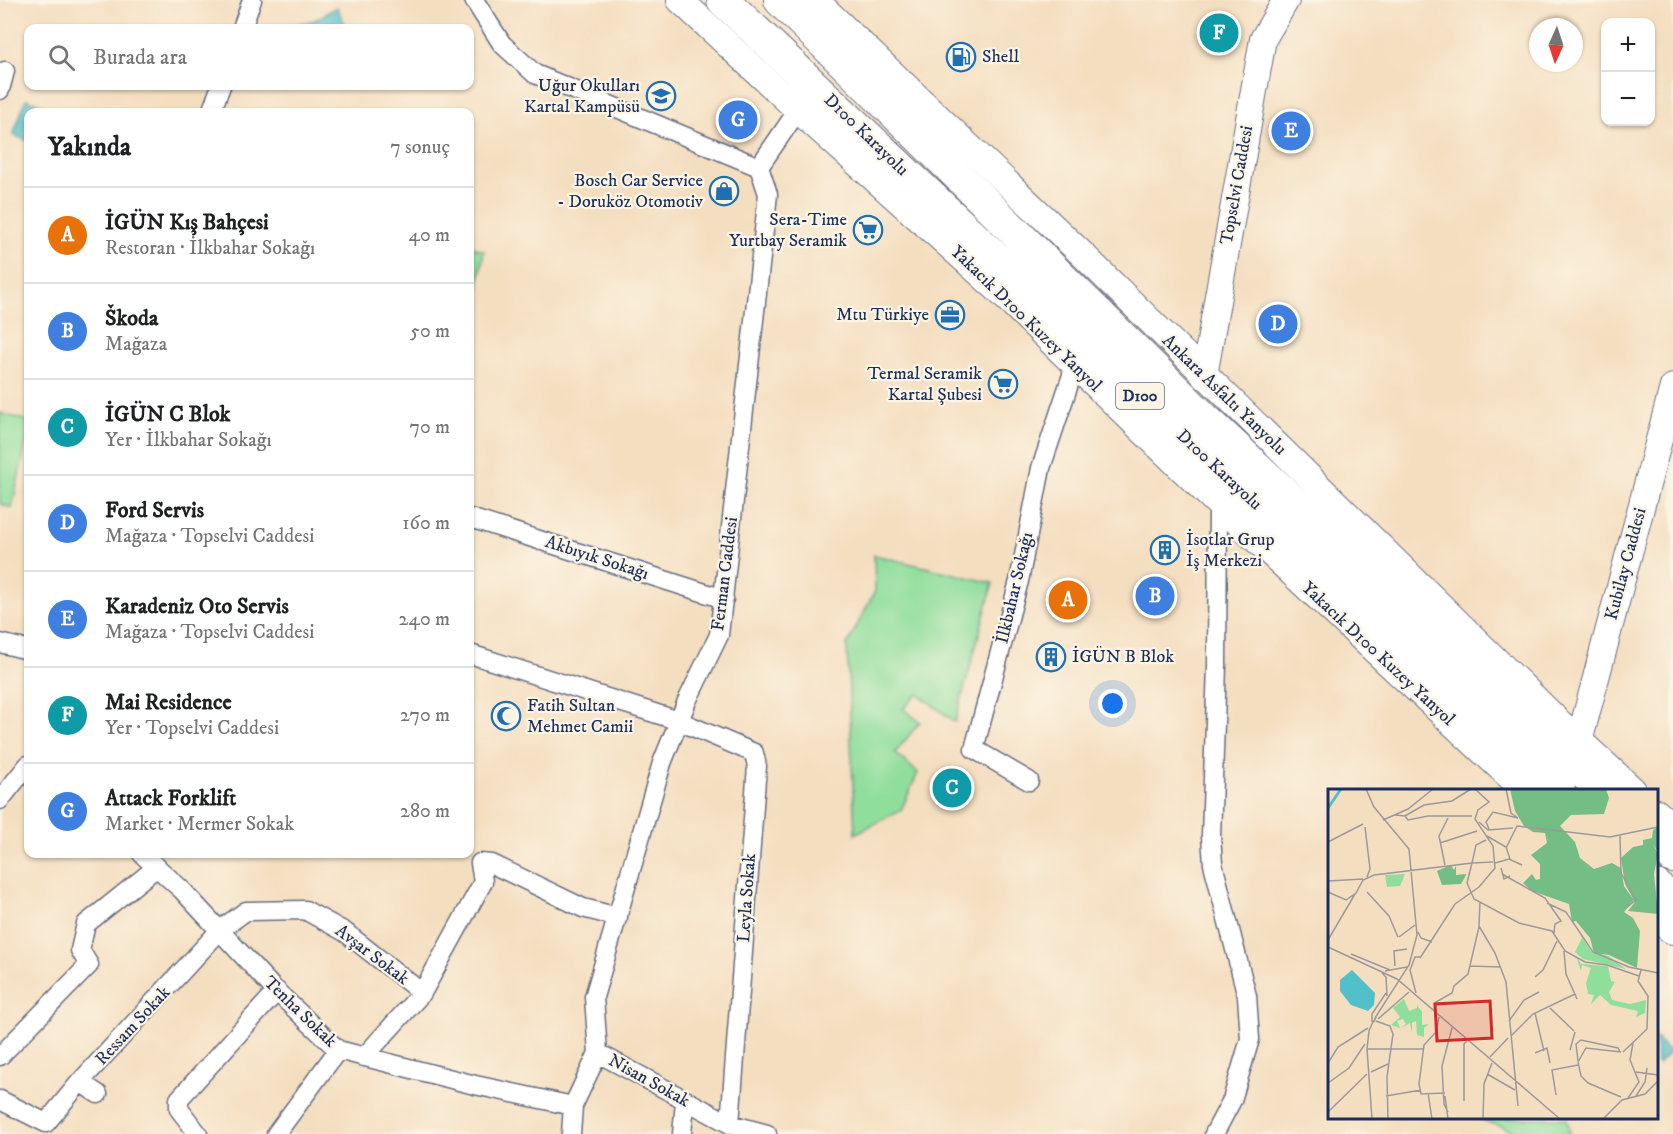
<!DOCTYPE html>
<html lang="tr">
<head>
<meta charset="utf-8">
<style>
  body { margin:0; font-family:"IM FELL DW Pica",serif; background:#f2f2f2; color:#202124 }
  .controls { position:absolute; right:18px; top:18px; display:grid; overflow:hidden; border-radius:12px; box-shadow:0 2px 4px #0004 }
  .controls button { width:54px; height:54px; display:grid; place-items:center; padding:0; border:0; border-bottom:2px solid #e0e0e0; background:#fff; color:#202124; font:30px sans-serif }
  .compass { position:absolute; left:1529px; top:18px; width:54px; height:54px; border-radius:50%; background:#fff; box-shadow:0 2px 4px #0004; rotate:183deg }
  .you { position:absolute; left:1113px; top:704px; width:21px; height:21px; margin:-15px; border:4px solid #fff; border-radius:50%; background:#1a73e8; box-shadow:0 0 0 9px #1a73e833 }
  .badge { display:grid; place-items:center; width:39px; height:39px; border-radius:50%; background:#b45309; color:#fff; font-size:20px; font-weight:700 }
  .pin { position:absolute; translate:-50% -50%; border:3px solid #fff; box-shadow:0 2px 6px #0006 }
  .list { margin:0; padding:0; list-style:none }
  h2 { display:flex; justify-content:space-between; align-items:center; height:78px; margin:0; padding:0 24px; font-size:26px }
  h2 small { font-size:20px; font-weight:400; color:#757577 }
  .list li { display:grid; grid-template-columns:39px 1fr auto; gap:18px; align-items:center; box-sizing:border-box; height:96px; padding:0 24px; border-top:2px solid #e0e0e0 }
  .list b { display:block; font-size:22px; white-space:nowrap }
  .list p { margin:0; font-size:20px; white-space:nowrap; color:#757577 }
  .list em { font-size:20px; font-style:normal; color:#757577 }
  .icon { flex:none; width:33px; height:33px; fill:none; stroke:currentColor; stroke-width:2; stroke-linecap:round; stroke-linejoin:round }
  .map { position:relative; flex:none; width:1673px; height:1134px; overflow:hidden }
  .search { position:absolute; background:#fff; box-shadow:0 2px 4px #0004; left:24px; top:24px; width:450px; height:66px; display:flex; align-items:center; gap:15px; box-sizing:border-box; padding:0 21px; border-radius:12px; color:#757577; font-size:22px }
  .panel { position:absolute; background:#fff; box-shadow:0 2px 4px #0004; left:24px; top:108px; width:450px; height:750px; border-radius:12px }
  .map>svg:first-child { display:block }
  .green { fill:#90de9c; stroke:#56867d; stroke-width:1.5 }
  .water { fill:#52c0c8; stroke:#367893; stroke-width:1.5 }
  .lines { fill:none; stroke-linecap:round; stroke-linejoin:round }
  .street-casing { stroke:#676c80; stroke-width:21 }
  .secondary-casing { stroke:#676c80; stroke-width:28 }
  .highway-casing { stroke:#676c80; stroke-width:34 }
  .street { stroke:#fff; stroke-width:18 }
  .secondary { stroke:#fff; stroke-width:26 }
  .highway { stroke:#fff; stroke-width:32 }
  .labels { text-anchor:middle; dominant-baseline:central; stroke-width:4.5; stroke-linejoin:round; paint-order:stroke }
  .shield { fill:#fcf5e5; stroke:#5e6a86; stroke-width:1.5 }
  .shield-label { font-size:16px; font-weight:bold; fill:#1b2f5e }
  .poi-label { font-size:18px; fill:#1b2f5e; stroke:#fcf5e5; text-anchor:end }
  .street-label { font-size:18px; fill:#1b2f5e; stroke:#fcf5e5 }
  .inset-river { fill:none; stroke:#52c0c8; stroke-width:3 }
  .inset-road { fill:none; stroke:#9d9899; stroke-width:1.5 }
  .view { fill:#d62828; fill-opacity:0.15; stroke:#d62828; stroke-width:3 }
  .inset-edge { fill:none; stroke:#1b2f5e; stroke-width:3 }
</style>
</head>
<body>
<div class="map">
<svg width="1673" height="1134" viewBox="0 0 1673 1134">
  <rect width="100%" height="100%" fill="#fcf5e5"/>
  <filter id="ink" filterUnits="userSpaceOnUse"><feTurbulence type="fractalNoise" baseFrequency=".0167" numOctaves="2"/><feDisplacementMap in="SourceGraphic" scale="12" xChannelSelector="R" yChannelSelector="G"/><feConvolveMatrix kernelMatrix="1 2 1 2 8 2 1 2 1" color-interpolation-filters="sRGB"/></filter>
  <filter id="wash" filterUnits="userSpaceOnUse"><feTurbulence type="fractalNoise" baseFrequency=".008" numOctaves="4" result="noise"/><feDisplacementMap in="SourceGraphic" scale="24" xChannelSelector="R" yChannelSelector="G"/><feGaussianBlur stdDeviation="1.35" result="paint"/><feColorMatrix in="noise" values="0 0 0 0 0 0 0 0 0 0 0 0 0 0 0 0 0 1.4 0 .05"/><feComposite in="paint" operator="in"/></filter>
  <g filter="url(#wash)">
    <rect width="100%" height="100%" fill="#f4dec0"/>
    <!-- green -->
    <path class="green" d="M470 246 484 251 470 335Z
      M0 413 28 421V433L12 508 0 504Z
      M874 555 993 583 955 722 918 694 903 709 920 722 895 753 918 773 901 810 855 834 847 645 875 591Z
      M1478 1118H1561L1567 1119 1570 1134H1521Z"/>
    <!-- water -->
    <path class="water" d="M337 7 347 28H288L287 26 315 20Z
      M26 99 43 105 40 112H28V141L13 135Z
      M1656 1038 1670 1052 1658 1064 1657 1063Z"/>
  </g>
  <g filter="url(#ink)">
    <g class="lines">
      <!-- street casing -->
      <g class="street-casing">
        <path id="street" d="M474 0 502 44 535 74 759 167
          M242 28 252 0
          M0 90 5 71
          M211 112 221 86
          M470 518 724 599
          M0 643 28 650
          M470 654 679 721 754 753 757 766 730 1124
          M1029 781 974 749 1019 581 1041 468 1075 366
          M0 800 28 765
          M142 854 182 890 273 988 338 1050 475 1085 573 1106
          M480 863 492 864 583 908 618 917
          M598 1053 730 1124 767 1134
          M0 1056 89 965 80 950 86 924 157 867
          M364 1057 422 993 483 882 480 863
          M80 1082 98 1094
          M0 1100 46 1123 80 1082 221 929 246 911 305 910 345 932 422 993
          M198 1134 179 1109V1099L277 991
          M276 1134 338 1050
          M571 1134 573 1106 598 1053 594 997 662 763 687 701 719 635 768 194 759 167 798 110
          M682 1134 685 1102
          M1214 1134 1232 1100 1250 1039 1247 996 1213 864 1211 836 1217 666 1218 504"/>
      </g>
      <!-- secondary casing -->
      <g class="secondary-casing">
        <path id="secondary" d="M680 0 798 110 994 286 1218 504 1524 790
          M815 0 1083 255 1560 723 1633 790
          M1204 376 1263 39 1286 0
          M1579 742 1673 387
          M1656 812 1673 827"/>
      </g>
      <!-- highway casing -->
      <g class="highway-casing">
        <path id="highway" d="M723 0 1559 790
          M780 0 1204 418 1602 790
          M1656 841 1673 857
          M1656 886 1673 902
          M1656 914 1673 928"/>
      </g>
      <!-- street -->
      <use href="#street" class="street"/>
      <!-- secondary -->
      <use href="#secondary" class="secondary"/>
      <!-- highway -->
      <use href="#highway" class="highway"/>
    </g>
  </g>
  <!-- icons -->
  <defs>
    <g id="fuel-ring" transform="scale(1.5)"><circle r="9.5" fill="#fcf5e5" stroke="#1f6fb2" stroke-width="1.5"/><path d="M-5.5-6h7V0h2V4h1.3V-2.5L3-4.5l.8-.8L6-3V5H2.5V1h-1V6h-7ZM-4.2-4.7v3.2H.2V-4.7Z" fill="#1f6fb2"/></g>
    <g id="school-ring" transform="scale(1.5)"><circle r="9.5" fill="#fcf5e5" stroke="#1f6fb2" stroke-width="1.5"/><path d="M0-5L7-2L0 1L-7-2ZM-4 1L0 2.5L4 1V4Q0 6-4 4Z" fill="#1f6fb2"/></g>
    <g id="shop-ring" transform="scale(1.5)"><circle r="9.5" fill="#fcf5e5" stroke="#1f6fb2" stroke-width="1.5"/><path d="M-5-2.5h2.3a2.7 3.5 0 0 1 5.4 0H5L5.5 6h-11ZM-1.5-2.5h3a1.5 2.3 0 0 0-3 0Z" fill="#1f6fb2"/></g>
    <g id="supermarket-ring" transform="scale(1.5)"><circle r="9.5" fill="#fcf5e5" stroke="#1f6fb2" stroke-width="1.5"/><path d="M-6-5.5h2.5l.6 2H6L4.5 2H-2.5L-4.4-4H-6ZM-1.5 3.2a1.3 1.3 0 1 0 .1 0ZM3 3.2a1.3 1.3 0 1 0 .1 0Z" fill="#1f6fb2"/></g>
    <g id="office-ring" transform="scale(1.5)"><circle r="9.5" fill="#fcf5e5" stroke="#1f6fb2" stroke-width="1.5"/><path d="M-6-3h4V-5.5h4V-3h4V5H-6ZM-1-4.5V-3h2v-1.5ZM-6 0V1H6V0Z" fill="#1f6fb2"/></g>
    <g id="building-ring" transform="scale(1.5)"><circle r="9.5" fill="#fcf5e5" stroke="#1f6fb2" stroke-width="1.5"/><path d="M-4-6H4V6H1V3H-1V6H-4ZM-2.5-4.3h1.7v1.8h-1.7ZM.8-4.3h1.7v1.8H.8ZM-2.5-1h1.7V.8h-1.7ZM.8-1h1.7V.8H.8Z" fill="#1f6fb2"/></g>
    <g id="mosque-ring" transform="scale(1.5)"><circle r="9.5" fill="#fcf5e5" stroke="#1f6fb2" stroke-width="1.5"/><path d="M3.5-4.9A6 6 0 1 0 3.5 4.9A5 5 0 1 1 3.5-4.9Z" fill="#1f6fb2"/></g>
  </defs>
  <g fill-rule="evenodd">
    <use href="#fuel-ring" x="961" y="57"/>
    <use href="#school-ring" x="661" y="96"/>
    <use href="#shop-ring" x="724" y="191"/>
    <use href="#supermarket-ring" x="868" y="230"/>
    <use href="#office-ring" x="950" y="315"/>
    <use href="#supermarket-ring" x="1003" y="384"/>
    <use href="#building-ring" x="1165" y="550"/>
    <use href="#building-ring" x="1051" y="657"/>
    <use href="#mosque-ring" x="506" y="716"/>
  </g>
  <g class="labels">
    <!-- shield labels -->
    <rect class="shield" x="1116" y="383" width="48" height="26" rx="4.5"/>
    <g class="shield-label">
      <text x="1140" y="396">D100</text>
    </g>
    <!-- poi labels -->
    <g class="poi-label">
      <text x="982" y="57" text-anchor="start">Shell</text>
      <text x="640" y="86">Uğur Okulları<tspan x="640" dy="21">Kartal Kampüsü</tspan></text>
      <text x="703" y="181">Bosch Car Service<tspan x="703" dy="21">- Doruköz Otomotiv</tspan></text>
      <text x="847" y="220">Sera-Time<tspan x="847" dy="21">Yurtbay Seramik</tspan></text>
      <text x="929" y="315">Mtu Türkiye</text>
      <text x="982" y="374">Termal Seramik<tspan x="982" dy="21">Kartal Şubesi</tspan></text>
      <text x="1186" y="540" text-anchor="start">İsotlar Grup<tspan x="1186" dy="21">İş Merkezi</tspan></text>
      <text x="1072" y="657" text-anchor="start">İGÜN B Blok</text>
      <text x="527" y="706" text-anchor="start">Fatih Sultan<tspan x="527" dy="21">Mehmet Camii</tspan></text>
    </g>
    <!-- street labels -->
    <g class="street-label">
      <text transform="translate(866 135) rotate(44)">D100 Karayolu</text>
      <text transform="translate(1237 185) rotate(-80)">Topselvi Caddesi</text>
      <text transform="translate(1026 319) rotate(44)">Yakacık D100 Kuzey Yanyol</text>
      <text transform="translate(1224 395) rotate(44)">Ankara Asfaltı Yanyolu</text>
      <text transform="translate(1219 470) rotate(43)">D100 Karayolu</text>
      <text transform="translate(597 558) rotate(18)">Akbıyık Sokağı</text>
      <text transform="translate(1626 564) rotate(-75)">Kubilay Caddesi</text>
      <text transform="translate(725 574) rotate(-83)">Ferman Caddesi</text>
      <text transform="translate(1015 588) rotate(-77)">İlkbahar Sokağı</text>
      <text transform="translate(1378 654) rotate(43)">Yakacık D100 Kuzey Yanyol</text>
      <text transform="translate(747 898) rotate(-86)">Leyla Sokak</text>
      <text transform="translate(372 955) rotate(37)">Avşar Sokak</text>
      <text transform="translate(300 1012) rotate(44)">Tenha Sokak</text>
      <text transform="translate(133 1026) rotate(-47)">Ressam Sokak</text>
      <text transform="translate(649 1081) rotate(29)">Nisan Sokak</text>
    </g>
  </g>
  <!-- overview -->
  <g transform="translate(1328 789)">
    <rect width="330" height="330" fill="#f4dec0"/>
    <path d="M77 85 72 97 59 98 57 86ZM249 140 263 162 280 167 298 180 255 170 247 163 254 149ZM248 167 253 175 280 177 283 192 287 193 281 203 284 211 302 215 318 211 317 224 308 228 310 222 283 216 272 206 263 215 266 206 260 205 258 194 263 179 254 176 253 182ZM76 210 81 222 89 219V216L94 223V236L101 235 96 239V248L89 246 88 232 84 234V244L82 234 73 239 78 235 75 230 69 232 72 239 63 236 72 228 65 219Z" fill="#90de9c"/>
    <path d="M182 0H278L281 9 276 25 243 26 232 37 247 53 252 69 266 80 284 74 293 79 296 97 306 111 296 123 305 129 312 142 309 179 281 166 266 164 262 149 248 132 244 133 241 115 204 102 195 94 204 85 208 91 212 90V75L203 66 219 54 217 44 205 43 196 37 187 22ZM330 38V63L325 55 330 65 326 85 330 125 300 122 307 113 297 95 293 69 305 58 315 56V51L324 49 325 41ZM123 76 126 81 128 77V86L138 85 137 88 133 95 114 96 109 82Z" fill="#74bd84"/>
    <path d="M24 181 47 204 46 216 40 222 23 216 12 202V191Z" fill="#52c0c8"/>
    <path class="inset-river" d="M0 19 13 0"/>
    <path class="inset-road" d="M38 0 46 18 81 60 89 146 81 176 47 229M67 26 77 27 96 16 124 12 143 0M77 27 80 31 100 27H144M55 31 80 20 105 0M151 33 160 41 185 39M37 38 42 80 39 88M161 40 158 33 165 23 190 29 183 24 178 0M159 47 178 58 182 70M292 47 293 84 308 111 298 119M0 53 35 35M112 54 149 42M178 59 189 37 282 48 330 38M165 73 144 74 139 94 146 110 191 134 224 142 237 162 257 173 279 176 311 187M167 74 181 70 194 76M117 76 111 47 120 29M173 79 176 90 182 87M174 85 217 109 233 132 227 135 226 144M0 92 35 90M0 103 18 111 28 104 35 91 46 86 144 74 148 56 158 51M39 103 61 127 70 148M152 113 151 137 167 164 178 193 190 317M219 114 238 123 265 163 301 178M90 143 93 149 104 153M71 148 87 136M0 151 27 105M0 158 69 190 232 330M236 162 238 185 249 210M23 165 62 181M92 169 127 115 151 98 167 79 165 57 147 30 150 21 161 13 147 0M67 177 66 162 79 160M142 177 172 178M301 178 330 184M313 181 310 192 320 207 319 240M57 182 79 178M54 184 58 188 59 207M207 188 215 181 229 152M88 204 82 181 87 168H93M222 219 246 242M106 220 108 213 124 204 126 197 140 185 151 138M207 224 216 262M111 228 108 243 96 256 91 295 93 305 117 304M50 230 81 203M48 232 62 237 65 245 59 288 60 330M181 232 196 211 211 203M44 233V225L58 204M183 247 205 225 247 205M39 260H95M242 261 247 243M293 263 258 259 250 273 253 287 260 294 293 308M295 263 319 240M207 264 219 259 222 274M162 268 180 249M250 272 248 255 253 251 290 259 292 263M0 274 10 258 40 239M43 283 60 275M308 283 330 286M159 285 187 301M0 294 21 279 37 255M100 304 104 330M228 306 224 281 250 276M58 307 93 301M117 307 120 330M308 307 317 293 319 279M300 309 311 293 302 271 305 254M136 312V255L139 252M0 323 39 285M120 323 116 315 114 277 124 239M44 330 39 260 41 242 44 235 48 228 46 233M155 330 156 295 164 274M275 330 294 311 317 305 330 292"/>
    <path class="view" d="M162 212 164 249 109 252 107 215Z"/>
    <rect width="330" height="330" class="inset-edge"/>
  </g>
</svg>
<div class="controls">
<button>+</button>
<button>−</button>
</div>
<svg class="compass" viewBox="-18 -18 36 36"><path d="M0-13l5 13h-10z" fill="#e53935"/><path d="M0 13l5-13h-10z" fill="#757577"/></svg>
<div class="you"></div>
<div class="pin badge" style="left:1068px;top:600px;background:#e8710a">A</div>
<div class="pin badge" style="left:1155px;top:596px;background:#3f7fe0">B</div>
<div class="pin badge" style="left:952px;top:788px;background:#0f9aa8">C</div>
<div class="pin badge" style="left:1278px;top:324px;background:#3f7fe0">D</div>
<div class="pin badge" style="left:1291px;top:131px;background:#3f7fe0">E</div>
<div class="pin badge" style="left:1219px;top:33px;background:#0f9aa8">F</div>
<div class="pin badge" style="left:738px;top:120px;background:#3f7fe0">G</div>
<div class="search"><svg class="icon" aria-label="search" viewBox="0 0 24 24"><circle cx="10" cy="10" r="6"/><path d="M15 15l6 6"/></svg>Burada ara</div>
<section class="panel">
<h2>Yakında<small>7 sonuç</small></h2>
<ul class="list">
<li><span class="badge" style="background:#e8710a">A</span><div><b>İGÜN Kış Bahçesi</b><p>Restoran · İlkbahar Sokağı</p></div><em>40 m</em></li>
<li><span class="badge" style="background:#3f7fe0">B</span><div><b>Škoda</b><p>Mağaza</p></div><em>50 m</em></li>
<li><span class="badge" style="background:#0f9aa8">C</span><div><b>İGÜN C Blok</b><p>Yer · İlkbahar Sokağı</p></div><em>70 m</em></li>
<li><span class="badge" style="background:#3f7fe0">D</span><div><b>Ford Servis</b><p>Mağaza · Topselvi Caddesi</p></div><em>160 m</em></li>
<li><span class="badge" style="background:#3f7fe0">E</span><div><b>Karadeniz Oto Servis</b><p>Mağaza · Topselvi Caddesi</p></div><em>240 m</em></li>
<li><span class="badge" style="background:#0f9aa8">F</span><div><b>Mai Residence</b><p>Yer · Topselvi Caddesi</p></div><em>270 m</em></li>
<li><span class="badge" style="background:#3f7fe0">G</span><div><b>Attack Forklift</b><p>Market · Mermer Sokak</p></div><em>280 m</em></li>
</ul>
</section>
</div>
</body>
</html>
